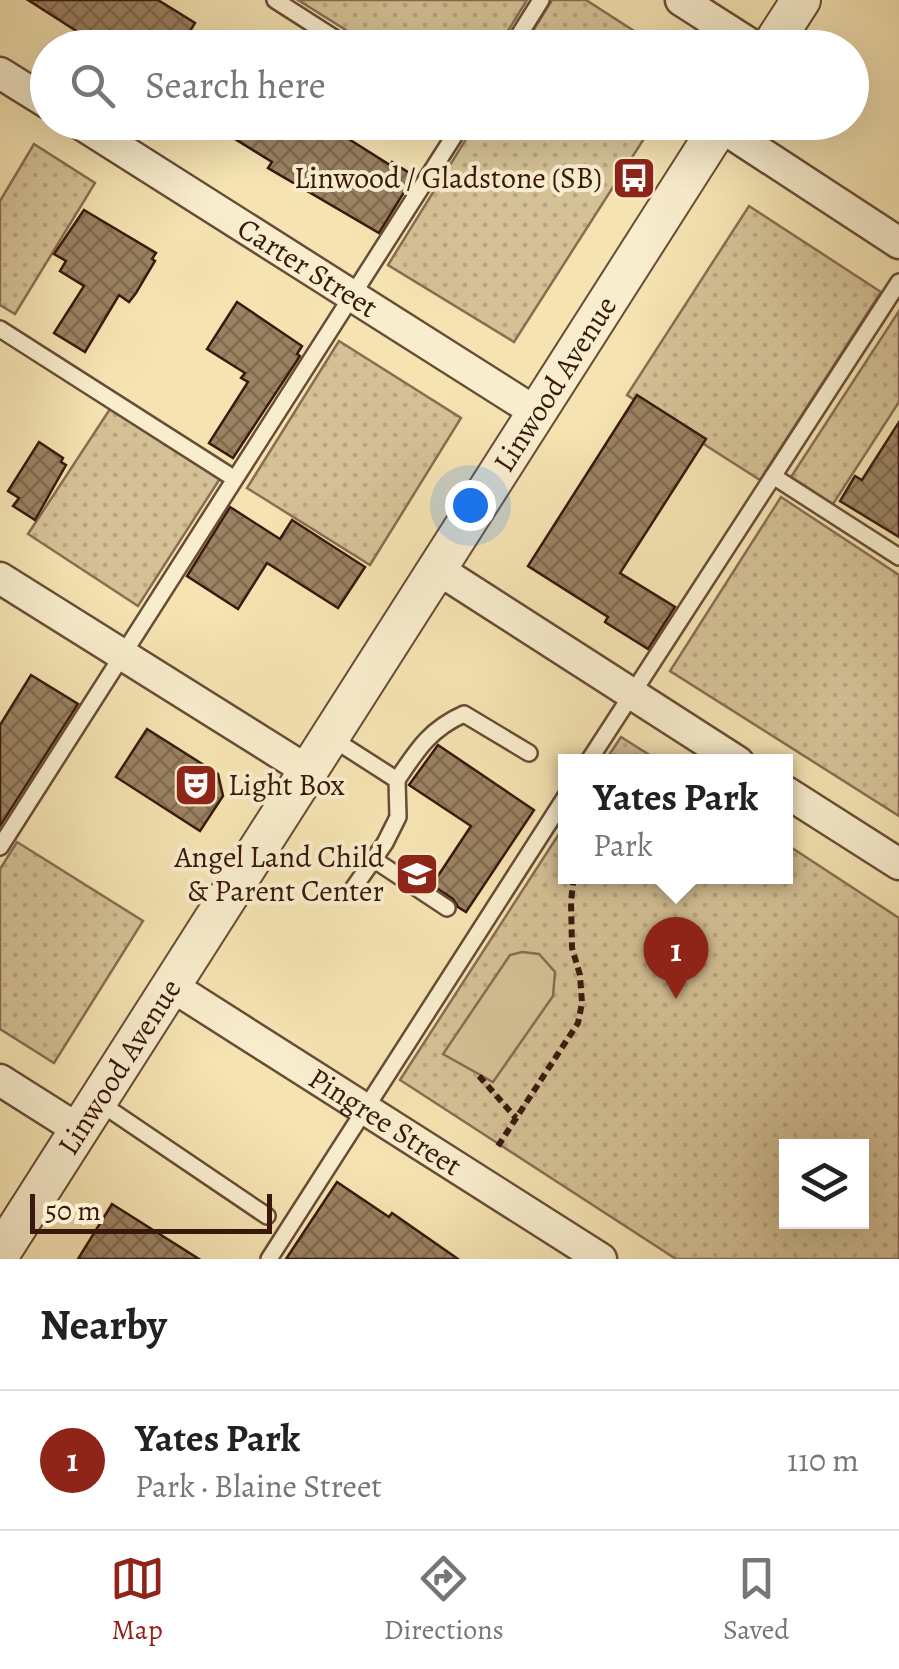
<!DOCTYPE html>
<html lang="en">
<head>
<meta charset="utf-8">
<style>
  body { margin:0; font-family:Alegreya,serif; background:#f2f2f2; color:#222 }
  .controls { position:absolute; right:30px; bottom:30px; display:grid; overflow:hidden; border-radius:0px; box-shadow:0 10px 40px #0002 }
  .controls button { width:90px; height:90px; display:grid; place-items:center; padding:0; border:0; border-bottom:2px solid #e0e0e0; background:#fff; color:#222; font:50px sans-serif }
  .scale { position:absolute; left:30px; bottom:25px; width:242px; box-sizing:border-box; padding-left:10px; border:5px solid #3a190c; border-top:0; font-size:28px; line-height:35px; white-space:nowrap; color:#3a190c; -webkit-text-stroke:8px #f8edcd; paint-order:stroke }
  .you { position:absolute; left:470px; top:505px; width:35px; height:35px; margin:-25px; border:8px solid #fff; border-radius:50%; background:#1a73e8; box-shadow:0 0 0 15px #1a73e833 }
  .badge { display:grid; place-items:center; width:65px; height:65px; border-radius:50%; background:#8f2418; color:#fff; font-size:32px; font-weight:700 }
  .pin { position:absolute; translate:-50% -82px; filter:drop-shadow(0 2px 5px #0008) }
  .pin::after { content:''; position:absolute; top:52px; width:35px; height:30px; background:inherit; clip-path:polygon(0 0,100% 0,50% 100%) }
  .popup { position:absolute; left:558px; top:754px; width:235px; height:130px; box-sizing:border-box; display:grid; place-content:center; border-radius:0px; background:#fff; filter:drop-shadow(0 2px 8px #0005); font-size:32px; white-space:nowrap; color:#767676 }
  .popup b { font-size:38px; color:#222 }
  .popup::after { content:''; position:absolute; left:50%; top:100%; margin-left:-20px; border:20px solid transparent; border-top-color:#fff }
  .list { margin:0; padding:0; list-style:none }
  h2 { display:flex; justify-content:space-between; align-items:center; height:130px; margin:0; padding:0 40px; font-size:42px }
  h2 small { font-size:32px; font-weight:400; color:#767676 }
  .list li { display:grid; grid-template-columns:65px 1fr auto; gap:30px; align-items:center; box-sizing:border-box; height:140px; padding:0 40px; border-top:2px solid #e0e0e0 }
  .list b { display:block; font-size:38px; white-space:nowrap }
  .list p { margin:0; font-size:32px; white-space:nowrap; color:#767676 }
  .list em { font-size:32px; font-style:normal; color:#767676 }
  .icon { flex:none; width:55px; height:55px; fill:none; stroke:currentColor; stroke-width:2; stroke-linecap:round; stroke-linejoin:round }
  .map { position:relative; flex:none; width:899px; height:1259px; overflow:hidden }
  .search { position:absolute; background:#fff; box-shadow:0 10px 40px #0002; left:30px; right:30px; top:30px; height:110px; display:flex; align-items:center; gap:25px; box-sizing:border-box; padding:0 35px; border-radius:55px; color:#767676; font-size:38px }
  .sheet { height:270px; background:#fff }
  nav { display:flex; justify-content:space-around; align-items:center; box-sizing:border-box; height:140px; border-top:2px solid #e0e0e0; background:#fff; font-size:28px; color:#767676 }
  nav a { display:grid; justify-items:center; gap:5px }
  nav .on { color:#8f2418 }
  .map>svg:first-child { display:block }
  .green { fill:url(#green-dots); stroke:#886d51; stroke-width:2.5; fill-rule:evenodd }
  .pitch { fill:#d5c196; stroke:#886d51; stroke-width:2.5 }
  .building { fill:url(#building-cross-hatch); stroke:#3a190c; stroke-width:2.5 }
  .lines { fill:none; stroke-linecap:round; stroke-linejoin:round }
  .service-casing { stroke:#694c36; stroke-width:20 }
  .minor-casing { stroke:#694c36; stroke-width:35 }
  .tertiary-casing { stroke:#694c36; stroke-width:42 }
  .path { stroke:#3a190c; stroke-width:6; stroke-dasharray:8 5; stroke-linecap:butt }
  .service { stroke:#f8edcd; stroke-width:15 }
  .minor { stroke:#f8edcd; stroke-width:30 }
  .tertiary { stroke:#f8edcd; stroke-width:38 }
  .labels { text-anchor:middle; dominant-baseline:central; stroke-width:8; stroke-linejoin:round; paint-order:stroke }
  .poi-label { font-size:30px; fill:#3a190c; stroke:#f8edcd; text-anchor:end }
  .street-label { font-size:30px; fill:#3a190c; stroke:#f8edcd }
</style>
</head>
<body>
<div class="map">
<svg width="899" height="1259" viewBox="0 0 899 1259">
  <defs>
    <pattern id="green-dots" width="8" height="8" patternUnits="userSpaceOnUse" patternTransform="scale(2.5)"><rect width="8" height="8" fill="#d5c196"/><path d="M2 2h.1M6 6h.1" fill="none" stroke="#b8a580" stroke-width="1.8" stroke-linecap="round"/></pattern>
    <pattern id="building-cross-hatch" width="8" height="8" patternUnits="userSpaceOnUse" patternTransform="scale(2.5)"><rect width="8" height="8" fill="#9b8262"/><path d="M0 0l8 8M0 8l8-8" fill="none" stroke="#7f6a4f"/></pattern>
  </defs>
  <rect width="100%" height="100%" fill="#f5e3b2"/>
  <filter id="stains"><feTurbulence type="fractalNoise" baseFrequency=".002" numOctaves="4"/><feColorMatrix values="0 0 0 0 .2 0 0 0 0 .09 0 0 0 0 .02 0 0 0 .5 -.17"/></filter>
  <radialGradient id="worn" r=".72"><stop offset=".6" stop-color="#630" stop-opacity="0"/><stop offset="1" stop-color="#630" stop-opacity=".3"/></radialGradient>
  <!-- green -->
  <path class="green" d="M298 0H527L498 47H373Z
    M552 0H586L659 47H523Z
    M476 123H654L514 342 388 265Z
    M34 144 95 183 15 314 0 305V201Z
    M749 206 881 292 760 480 627 395Z
    M899 311V402L833 504 791 477Z
    M339 341 461 418 370 565 247 488Z
    M112 406 221 477 138 606 28 534Z
    M781 497 899 575V816L670 671Z
    M621 737 659 761H605Z
    M566 823V876H786V844L899 918V1259H676L400 1080ZM786 1146H862V1222H786Z
    M17 842 143 921 54 1063 0 1029V869Z"/>
  <!-- pitch -->
  <path class="pitch" d="M522 952 539 954 555 972 553 996 493 1082 443 1054 510 955Z"/>
  <!-- building -->
  <path class="building" d="M28 0H158L195 23 180 48H103Z
    M245 122H342L336 131 390 165 392 162 414 176 379 233 268 168 272 162 235 139Z
    M84 210 156 253 152 259 155 261 136 293 129 302 119 295 85 352 54 333 84 286 60 271 66 261 54 254Z
    M237 302 302 346 297 354 300 356 233 458 209 443 248 382 241 378 245 373 207 349Z
    M637 395 706 439 620 573 675 607 648 649 605 622 608 617 528 566Z
    M899 422V537L840 501 855 476 862 480Z
    M39 442 63 458 61 462 66 465 35 520 13 506 19 498 8 491Z
    M230 507 280 539 292 520 365 567 338 608 267 563 238 609 187 576Z
    M31 675 78 704 0 826V725Z
    M147 729 218 774 223 796 200 831 116 777Z
    M438 745 534 810 466 912 458 907 453 899 432 885 471 826 409 785Z
    M337 1182 389 1217 392 1213 458 1259H286Z
    M112 1204 199 1259H78Z"/>
  <g class="lines">
    <!-- service casing -->
    <g class="service-casing">
      <path id="service" d="M275 0 350 48
        M511 48 541 0
        M0 329 235 479
        M773 476 899 557
        M330 737 397 780C417 750 430 729 464 714L529 753
        M588 762 899 282
        M0 847 463 122
        M373 859 447 908
        M350 893 385 843 398 817 397 780
        M97 1101 267 1216
        M269 1259 566 796"/>
    </g>
    <!-- minor casing -->
    <g class="minor-casing">
      <g id="minor">
        <path d="M681 0 756 48"/>
        <path d="M0 73 48 103"/>
        <path id="s1" d="M78 122 537 413"/>
        <path d="M720 126 899 243"/>
        <path d="M436 568 738 762"/>
        <path d="M0 578 308 771"/>
        <path d="M786 792 899 864"/>
        <path id="s2" d="M170 985 601 1259"/>
        <path d="M0 1080 79 1130"/>
      </g>
    </g>
    <!-- tertiary casing -->
    <g class="tertiary-casing">
      <g id="tertiary">
        <path d="M770 48 801 0"/>
        <path id="s3" d="M0 1254 722 122"/>
      </g>
    </g>
    <!-- path -->
    <path class="path" d="M479 1076 516 1118
      M498 1146 578 1023 582 1003 580 975 572 948 571 901 574 876"/>
    <!-- service -->
    <use href="#service" class="service"/>
    <!-- minor -->
    <use href="#minor" class="minor"/>
    <!-- tertiary -->
    <use href="#tertiary" class="tertiary"/>
  </g>
  <!-- icons -->
  <defs>
    <g id="bus-square" transform="scale(2.25)"><rect x="-9" y="-9" width="18" height="18" rx="4" fill="#8f2418" stroke="#f8edcd"/><path d="M-5-6H5V4H4V6H2V4H-2V6H-4V4H-5ZM-3.5-4V0h7V-4ZM-3.5 1.2v1.5H-2V1.2ZM2 1.2v1.5H3.5V1.2Z" fill="#fff"/></g>
    <g id="theatre-square" transform="scale(2.25)"><rect x="-9" y="-9" width="18" height="18" rx="4" fill="#8f2418" stroke="#f8edcd"/><path d="M-5-5.5Q0-4 5-5.5V0Q5 5 0 6Q-5 5-5 0ZM-3.3-2.5H-1v1.5H-3.3ZM1-2.5H3.3v1.5H1ZM-2.8 1Q0 5.5 2.8 1Z" fill="#fff"/></g>
    <g id="school-square" transform="scale(2.25)"><rect x="-9" y="-9" width="18" height="18" rx="4" fill="#8f2418" stroke="#f8edcd"/><path d="M0-5L7-2L0 1L-7-2ZM-4 1L0 2.5L4 1V4Q0 6-4 4Z" fill="#fff"/></g>
  </defs>
  <g fill-rule="evenodd">
    <use href="#bus-square" x="634" y="178"/>
    <use href="#theatre-square" x="196" y="785"/>
    <use href="#school-square" x="417" y="874"/>
  </g>
  <g class="labels">
    <!-- poi labels -->
    <g class="poi-label">
      <text x="602" y="178">Linwood / Gladstone (SB)</text>
      <text x="228" y="785" text-anchor="start">Light Box</text>
      <text x="384" y="857">Angel Land Child<tspan x="384" dy="34">&amp; Parent Center</tspan></text>
    </g>
    <!-- street labels -->
    <g class="street-label">
      <text stroke="none"><textPath href="#s1" startOffset="272">Carter Street</textPath></text>
      <text stroke="none"><textPath href="#s3" startOffset="1032">Linwood Avenue</textPath></text>
      <text stroke="none"><textPath href="#s3" startOffset="222">Linwood Avenue</textPath></text>
      <text stroke="none"><textPath href="#s2" startOffset="255">Pingree Street</textPath></text>
    </g>
  </g>
  <rect width="100%" height="100%" filter="url(#stains)"/>
  <rect width="100%" height="100%" fill="url(#worn)"/>
</svg>
<div class="controls">
<button><svg class="icon" aria-label="layers" viewBox="0 0 24 24"><path d="M12 4l9 5-9 5-9-5zM3 14l9 5 9-5"/></svg></button>
</div>
<div class="scale">50 m</div>
<div class="you"></div>
<div class="pin badge" style="left:676px;top:999px">1</div>
<div class="popup"><b>Yates Park</b>Park</div>
<div class="search"><svg class="icon" aria-label="search" viewBox="0 0 24 24"><circle cx="10" cy="10" r="6"/><path d="M15 15l6 6"/></svg>Search here</div>
</div>
<section class="sheet">
<h2>Nearby<small></small></h2>
<ul class="list">
<li><span class="badge">1</span><div><b>Yates Park</b><p>Park · Blaine Street</p></div><em>110 m</em></li>
</ul>
</section>
<nav>
<a class="on"><svg class="icon" aria-label="map" viewBox="0 0 24 24"><path d="M3 6l6-2 6 2 6-2v14l-6 2-6-2-6 2zM9 4v14M15 6v14"/></svg>Map</a>
<a><svg class="icon" aria-label="directions" viewBox="0 0 24 24"><path d="M12 3l9 9-9 9-9-9zM9 14v-3h6M13 9l2 2-2 2"/></svg>Directions</a>
<a><svg class="icon" aria-label="saved" viewBox="0 0 24 24"><path d="M7 4h10v16l-5-4-5 4z"/></svg>Saved</a>
</nav>
</body>
</html>
